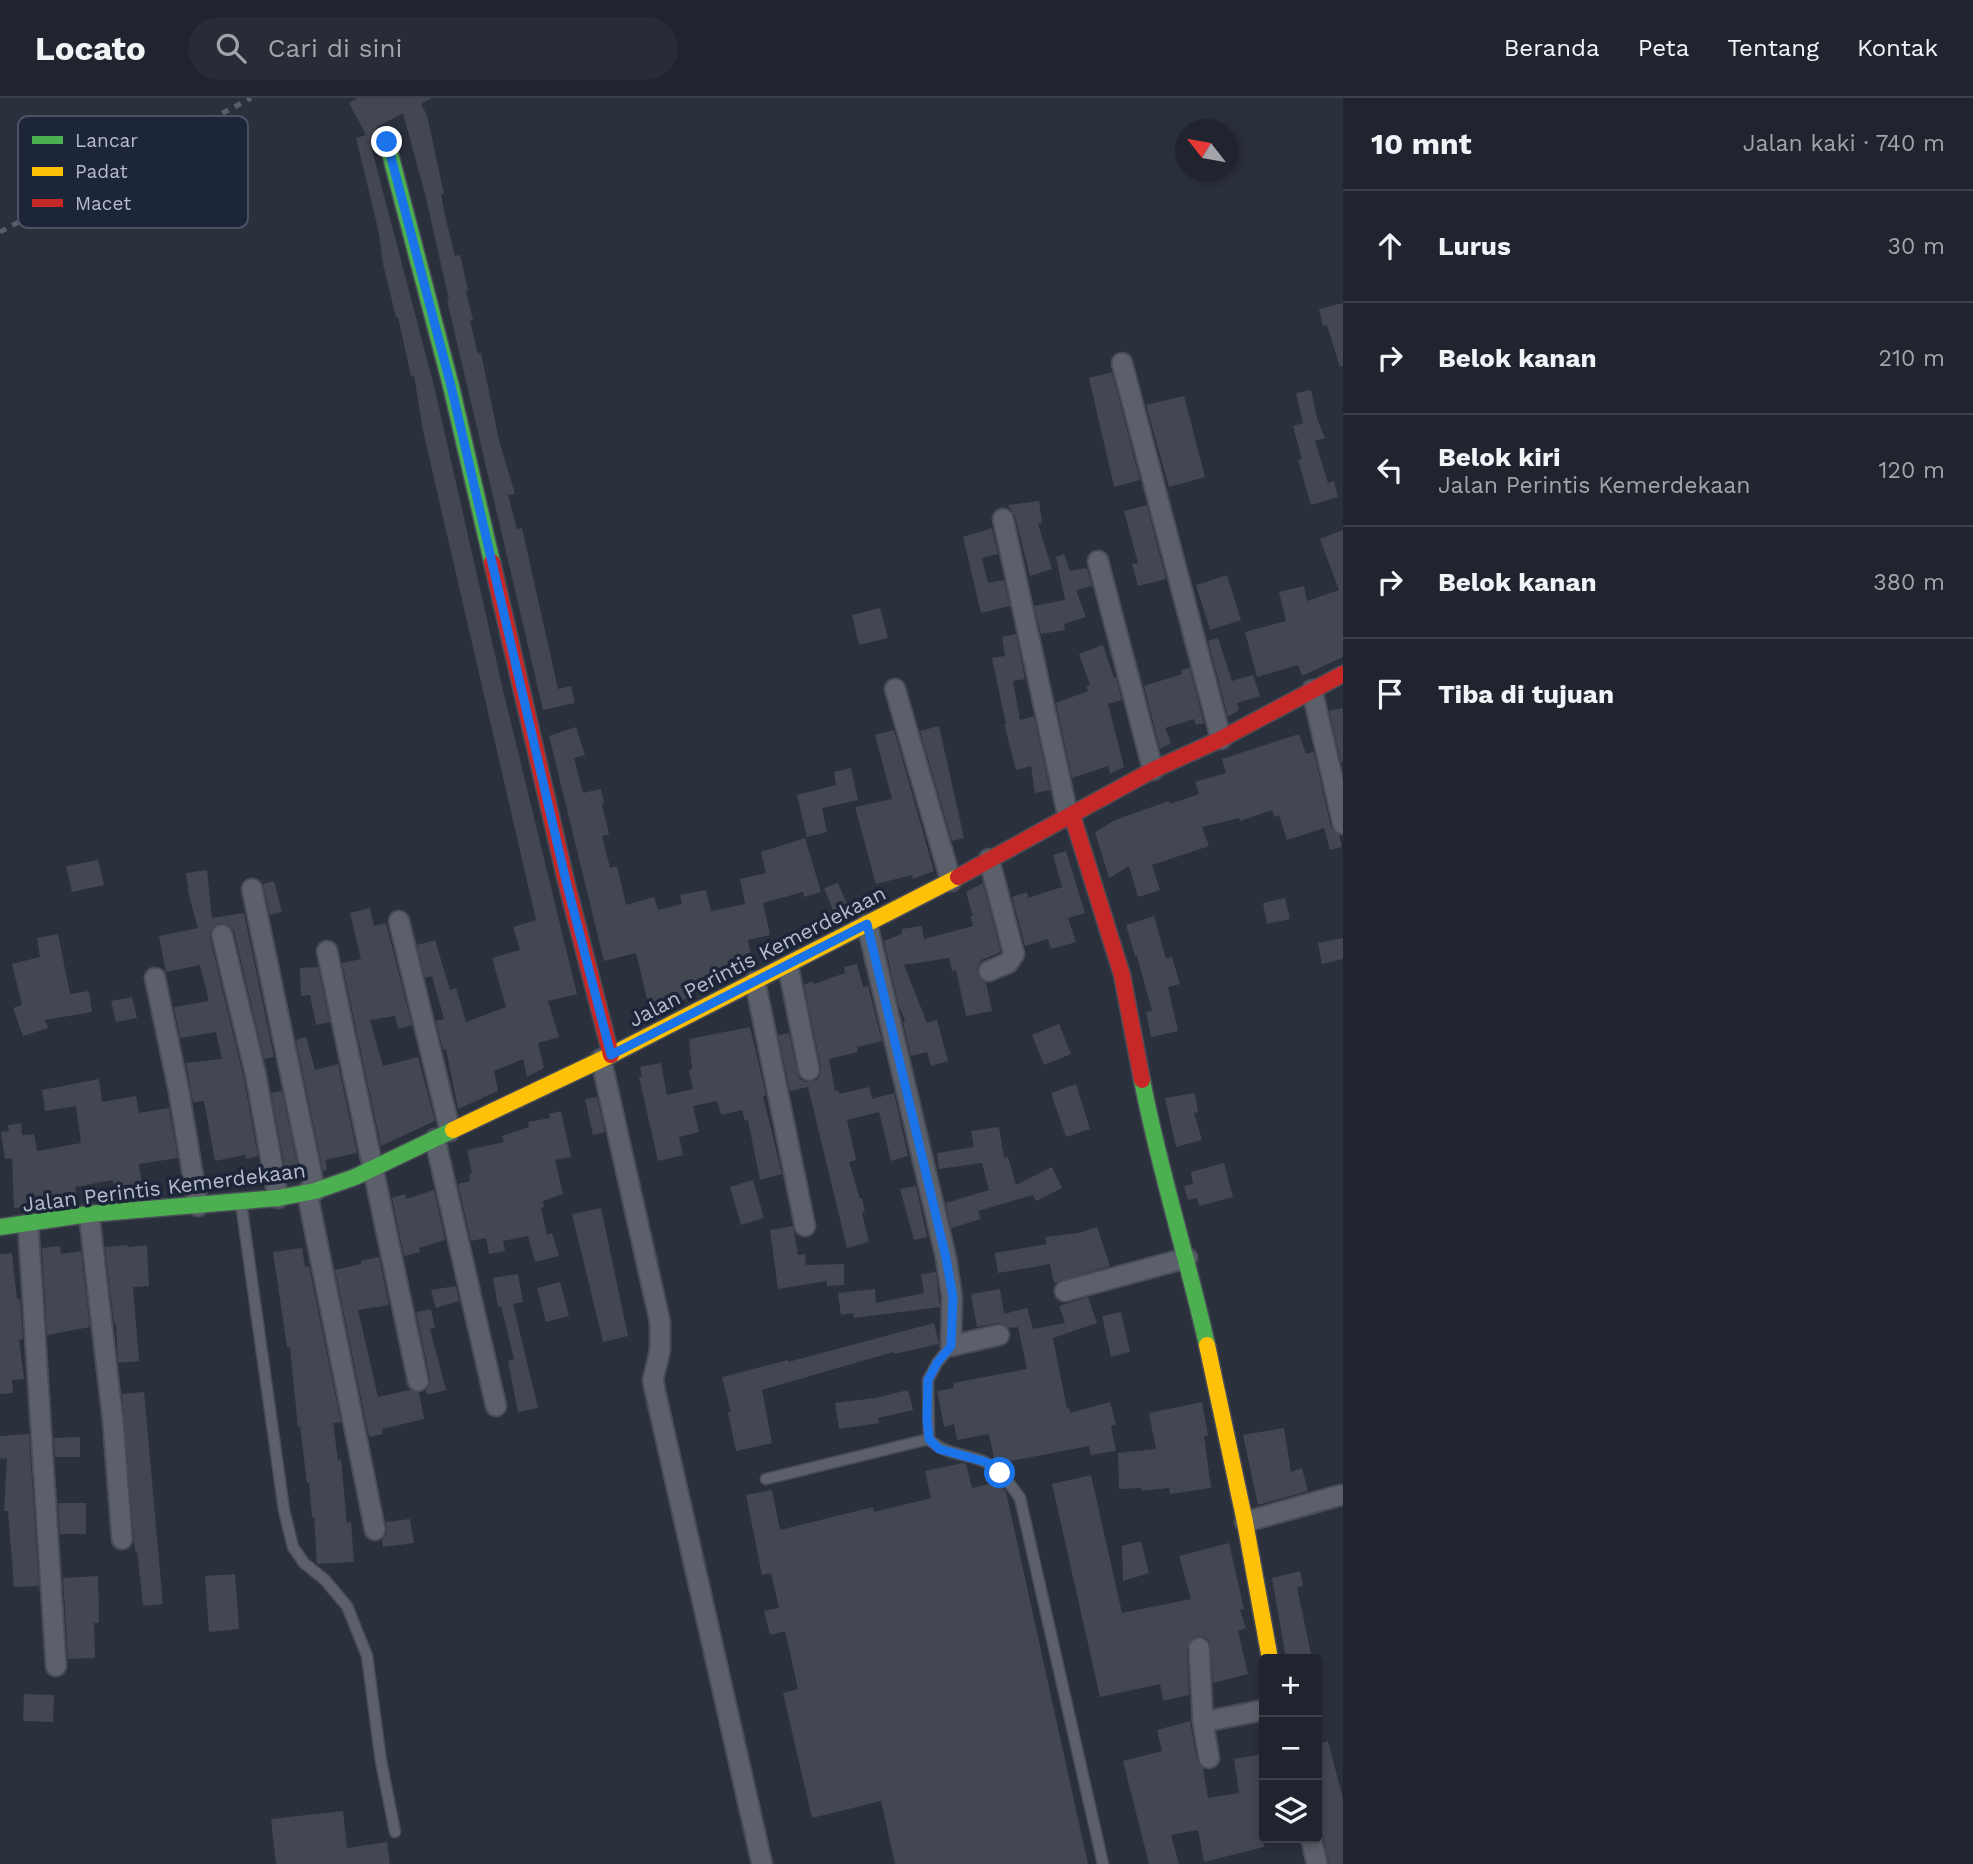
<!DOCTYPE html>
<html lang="id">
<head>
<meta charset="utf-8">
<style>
  body { margin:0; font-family:"Work Sans",sans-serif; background:#282c36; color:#f1f3f6 }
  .controls { position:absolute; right:21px; bottom:21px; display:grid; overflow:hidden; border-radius:7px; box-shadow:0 4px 10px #0003 }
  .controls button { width:63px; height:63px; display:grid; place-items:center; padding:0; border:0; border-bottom:2px solid #3d414a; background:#20242e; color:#f1f3f6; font:35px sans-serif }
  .compass { position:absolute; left:1175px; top:21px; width:63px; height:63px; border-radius:50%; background:#20242e; box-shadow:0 4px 10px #0003; rotate:301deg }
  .stop { position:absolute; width:21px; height:21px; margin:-16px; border:5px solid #1a73e8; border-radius:50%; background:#fff }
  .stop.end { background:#1a73e8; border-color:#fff; box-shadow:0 2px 7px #0008 }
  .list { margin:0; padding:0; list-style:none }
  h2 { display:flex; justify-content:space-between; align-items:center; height:91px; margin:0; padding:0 28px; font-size:30px }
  h2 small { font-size:23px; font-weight:400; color:#a2a4aa }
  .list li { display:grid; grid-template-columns:46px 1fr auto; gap:21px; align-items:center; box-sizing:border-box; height:112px; padding:0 28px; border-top:2px solid #3d414a }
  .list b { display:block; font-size:26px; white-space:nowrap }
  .list p { margin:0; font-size:23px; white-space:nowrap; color:#a2a4aa }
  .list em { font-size:23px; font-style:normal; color:#a2a4aa }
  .icon { flex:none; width:38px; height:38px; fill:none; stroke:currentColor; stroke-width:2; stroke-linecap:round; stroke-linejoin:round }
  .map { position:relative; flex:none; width:1343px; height:1766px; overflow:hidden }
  header { display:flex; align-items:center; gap:42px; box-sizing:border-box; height:98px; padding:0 35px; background:#20242e; border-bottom:2px solid #3d414a }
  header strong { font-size:33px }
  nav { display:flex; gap:38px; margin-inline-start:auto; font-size:24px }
  .search { width:490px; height:63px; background:#282c36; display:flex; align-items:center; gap:18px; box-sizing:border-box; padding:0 24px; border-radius:38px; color:#a2a4aa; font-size:26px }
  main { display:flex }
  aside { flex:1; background:#20242e }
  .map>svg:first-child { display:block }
  .building { fill:#434752 }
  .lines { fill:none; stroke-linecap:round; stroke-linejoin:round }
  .lane-casing { stroke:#484c56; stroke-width:13 }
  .street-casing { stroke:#484c56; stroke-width:23 }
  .fast-casing { stroke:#484c56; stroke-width:19 }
  .slow-casing { stroke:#484c56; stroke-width:19 }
  .jam-casing { stroke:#484c56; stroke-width:19 }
  .lane { stroke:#5c606a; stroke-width:10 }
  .street { stroke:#5c606a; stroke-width:19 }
  .fast { stroke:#4caf50; stroke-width:16 }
  .slow { stroke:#ffc107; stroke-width:16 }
  .jam { stroke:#c62828; stroke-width:16 }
  .rail { stroke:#5a5e68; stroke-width:5; stroke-dasharray:7 7; stroke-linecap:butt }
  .route { stroke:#1a73e8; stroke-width:9 }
  .labels { text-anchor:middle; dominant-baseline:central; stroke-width:7; stroke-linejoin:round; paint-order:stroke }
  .street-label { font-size:21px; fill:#b6bccd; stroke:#1d2539 }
  .key { fill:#1d2539; stroke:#4b5265; stroke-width:2 }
  .key-label { font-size:19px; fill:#b6bccd }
</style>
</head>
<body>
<header>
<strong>Locato</strong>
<div class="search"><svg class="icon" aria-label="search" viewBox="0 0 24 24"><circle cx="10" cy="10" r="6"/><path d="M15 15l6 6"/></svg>Cari di sini</div>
<nav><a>Beranda</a><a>Peta</a><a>Tentang</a><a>Kontak</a></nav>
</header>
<main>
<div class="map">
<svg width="1343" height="1766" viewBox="0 0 1343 1766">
  <rect width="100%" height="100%" fill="#2b303d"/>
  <!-- building -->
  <path class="building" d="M358 0H432L421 6 427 17 444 96H441L446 122 455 158 460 157 468 192 466 193 473 222 470 223 478 256 481 255 499 342 515 396 508 397 517 431 522 430 558 591 571 588 575 605 543 612 447 202H449L426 100 403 15 377 29 371 39V48L435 292 503 592 577 896 548 903 559 939 538 945 544 970 527 979 523 961 494 973 498 993 458 1011 446 951 443 952 436 923 444 921 432 878 425 880 417 847 435 842 450 892 456 890 466 924 506 909 492 860 520 852 513 829 536 822 423 333 414 277 411 278 398 219H396L383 166 379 135 356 40 366 37 349 5Z
    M1343 205V268L1340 269 1327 227 1323 228 1319 211Z
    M1112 274 1140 382 1114 389 1089 280Z
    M1311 292 1317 320 1325 340 1315 343 1328 385 1334 383 1338 399 1311 407 1298 362 1302 361 1293 328 1303 325 1296 295Z
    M1184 298 1205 379 1169 389 1146 307Z
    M1039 403 1042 425 1038 426 1052 471 1030 478 1015 418 1008 407Z
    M1147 407 1166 481 1138 488 1132 466 1138 465 1124 413Z
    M992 430 998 456 982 460 988 485 1004 482 1010 508 981 515 963 439Z
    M1343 432V559L1302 578 1298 567 1257 579 1245 534 1286 523 1279 494 1304 488 1307 503 1339 492 1320 441Z
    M1064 456 1070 473 1087 470 1092 488 1076 492 1086 519 1064 526 1065 532 1041 536 1034 508 1065 502 1056 459Z
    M1227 477 1241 522 1210 532 1196 487Z
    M880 510 888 540 859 547 852 517Z
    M1016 536 1025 581 1013 583 1020 622 1034 618 1050 692 1035 695 1031 668 1016 672 1004 626H1006L992 560 1005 558 1002 539Z
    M1218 540 1232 583 1253 577 1260 598 1237 605 1239 612 1228 619 1208 543Z
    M1103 547 1114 580 1116 579 1122 602 1108 606 1124 669 1110 676 1108 668 1072 680 1056 605 1088 593 1086 588 1090 587 1079 556Z
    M1190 570 1204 625 1196 627 1194 621 1165 630 1171 645 1160 651 1144 588 1182 576 1181 572Z
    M1343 610V664H1341L1329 613Z
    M939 628 964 740 952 743 920 633Z
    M576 629 585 657 574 660 583 695 601 691 604 706 602 707 609 736 602 738 610 770 617 768 626 807 654 799 658 812 682 806 680 797 706 792 711 813 745 806 740 781 766 775 761 754 805 740 821 794 804 799 803 794 763 805 770 837 748 842 753 867 731 878 712 883 713 887 651 918 636 855 604 863 549 638Z
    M894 632 934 773 913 781 912 777 876 786 855 709 892 701 875 637Z
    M1299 636 1306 656 1314 654 1331 729 1339 737 1342 749 1330 752 1324 730 1287 742 1279 717 1275 719 1272 712 1240 723 1239 720 1202 729 1209 748 1152 767 1160 792 1138 799 1129 768 1109 780 1095 734 1115 722 1169 703 1170 706 1199 696 1195 684 1226 675 1222 661Z
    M851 670 858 702 822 710 827 734 807 739 797 697 836 687 834 674Z
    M1066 753 1085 815 1068 820 1076 844 1051 851 1048 841 1025 848 1012 799 1027 794 1028 800 1062 789 1053 757Z
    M98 762 104 787 72 794 66 768Z
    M207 772 212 820 244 815 274 959 264 961 234 833 226 826 218 825 211 833 210 840 244 981 258 1058 246 1061 245 1057 215 1063 204 1003 193 1004 186 965 222 961 216 934 180 940 174 909 209 903 200 867 166 874 159 838 198 830 189 798 186 775Z
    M274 783 282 814 270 817 263 786Z
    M838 785 851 816 837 822 824 790Z
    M983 785 1001 854 981 862 977 871 978 878 986 885 992 913 966 918 956 872 952 873 949 860 904 867 927 925 937 922 948 963 931 968 927 954 911 958 903 924 905 923 898 905 884 843 902 836V831L922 828 924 841 973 828 970 818H973L966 794Z
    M1285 800 1290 821 1267 826 1263 805Z
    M370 810 374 828 386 825 412 927 398 931 395 918 370 922 383 968 418 959 435 1023 381 1048 342 865 361 861 350 815Z
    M1154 818 1166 861 1172 859 1180 886 1168 889 1178 933 1151 939 1146 914 1152 913 1137 858H1135L1126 827Z
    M58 836 70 896 89 893 92 914 45 922 48 930 23 938 13 910 22 907 12 866 40 859 37 840Z
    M1343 840V861L1322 866 1318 845Z
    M857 866 863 889 868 888 882 943 857 949 858 954 829 961 835 993 838 992 839 996 869 989 872 1001 894 995 908 1058 891 1063 879 1014 847 1022 856 1062 849 1064 860 1101 862 1100 865 1114 862 1115 869 1144 847 1150 808 989 790 993 778 937 789 935 799 980 806 984 817 982 820 977 821 970 804 887 813 883 814 886 845 875 844 869Z
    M318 869 330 924 316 927 310 897 301 898 300 870Z
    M132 899 137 920 116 924 111 903Z
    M1059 926 1071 956 1044 967 1032 937Z
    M750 929 766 997 763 998 782 1076 760 1082 748 1022 745 1023 742 1012 721 1017 717 1003 693 1008 699 1034 679 1039 683 1057 658 1063 639 979H642L640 969 661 965 667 997 693 991 689 972 692 971 689 941Z
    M306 939 315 972 338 966 357 1055 325 1062 327 1071 323 1073 296 942Z
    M99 981 102 1004 136 998 139 1015 169 1010 178 1060 139 1066 143 1095 116 1097 113 1082 75 1089 77 1101 14 1110 12 1060 5 1061 1 1034 9 1033 8 1027 21 1025 22 1037 34 1036 37 1053 81 1045 76 1008 45 1013 42 992Z
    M1076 986 1090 1031 1066 1039 1051 995Z
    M282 993 300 1079 287 1081 271 995Z
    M1195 995 1198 1014 1194 1015 1202 1042 1176 1049 1165 1000Z
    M597 999 605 1034 593 1037 585 1001Z
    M561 1013 571 1059 555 1062 563 1096 543 1103 544 1109 541 1110 547 1137 552 1135 559 1158 535 1164 528 1138 503 1143 505 1153 489 1156 486 1140 471 1143 458 1086 470 1083 469 1076 472 1075 467 1052 504 1044 502 1038 529 1029 528 1024 550 1020 549 1016Z
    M999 1029 1004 1060 1008 1059 1016 1087 1052 1069 1062 1090 1036 1103 1033 1097 978 1113 981 1121 951 1130 946 1105 989 1092 982 1065 939 1071 937 1055 974 1049 971 1033Z
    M1224 1065 1233 1099 1199 1108 1197 1100 1188 1102 1184 1088 1193 1086 1191 1074Z
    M753 1082 764 1120 741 1127 730 1089Z
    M916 1088 927 1139 914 1142 900 1091Z
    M434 1092 445 1142 419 1150 420 1154 404 1158 392 1100 405 1096 406 1101Z
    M601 1110 628 1238 603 1244 572 1116Z
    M793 1128 798 1157 805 1156 806 1167 844 1166V1187L827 1188V1183L778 1191 770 1132Z
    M1097 1129 1110 1168 1054 1185 1050 1166 998 1175 995 1155 1047 1146 1045 1139 1079 1135Z
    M128 1147V1149L147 1147 149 1188 133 1189 139 1263 118 1265 116 1226H114L105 1149Z
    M60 1148 61 1156 81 1153 90 1229 47 1237 42 1150Z
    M302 1150 305 1169 309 1168 341 1324 333 1325 338 1362 341 1361 347 1425 351 1424 354 1464 317 1466 314 1419H312L309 1385H307L300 1328 298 1329 290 1249H287L273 1154Z
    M12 1155 17 1201H20L23 1241 19 1242 24 1281 12 1282 13 1295 0 1296V1156Z
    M379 1159 389 1207 358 1212 378 1299 410 1292 419 1295 424 1321 382 1331 383 1336 369 1339 335 1172 361 1166V1163Z
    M936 1174 940 1209 854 1220 853 1215 841 1217 838 1195 875 1191 876 1205 924 1195 921 1176Z
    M518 1176 523 1204 513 1206 538 1310 518 1314 508 1263 514 1261 501 1208 498 1209 493 1180Z
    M560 1184 569 1218 546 1224 537 1190Z
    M456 1188 459 1203 436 1210 431 1192Z
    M1000 1191 1004 1216 1027 1210 1033 1231 1065 1225 1059 1208 1088 1199 1097 1225 1053 1240 1067 1311 1069 1310 1070 1315 1110 1304 1116 1326 1111 1328 1116 1353 1091 1357 1089 1348 1000 1365 994 1360 989 1336 957 1342 954 1326 944 1329 937 1293 954 1290 953 1285 1027 1271 1018 1229 1009 1230 1003 1226 997 1225 977 1229 971 1196Z
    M431 1211 435 1230 430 1231 446 1292 427 1297 426 1293 429 1287 430 1280 416 1214Z
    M1121 1214 1130 1254 1111 1259 1102 1218Z
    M934 1225 939 1246 894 1256 893 1254 762 1292 772 1345 736 1353 728 1314H731L722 1279 788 1262V1264Z
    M908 1292 913 1312 878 1320 879 1325 839 1331 835 1305 875 1300Z
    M144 1294 163 1506 143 1508 137 1453H135L122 1296Z
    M1202 1304 1208 1337 1204 1338 1211 1390 1170 1396 1169 1390 1142 1393V1390L1119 1391 1118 1355 1156 1351 1149 1315Z
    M1284 1330 1291 1374 1302 1370 1308 1393 1258 1407 1243 1337Z
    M29 1336 39 1488 14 1489 8 1413H4L7 1360 0 1361V1338Z
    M80 1339V1359H55L54 1340Z
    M963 1365 966 1366 972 1390 998 1384 1006 1394 1088 1766H895L881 1703 812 1720 783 1595 798 1591 785 1533 770 1537 764 1513 779 1510 771 1475 762 1477 746 1397 772 1392 780 1432 873 1409 874 1414 931 1400 925 1373Z
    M1091 1377 1122 1515 1191 1501 1179 1458 1229 1445 1244 1511 1240 1512 1246 1530 1238 1533 1248 1576 1213 1585 1210 1544 1205 1539 1198 1538 1192 1540 1187 1550 1189 1597 1163 1603 1160 1586 1100 1599 1052 1386Z
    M58 1405H86V1436H60Z
    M410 1421 414 1445 383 1449 382 1442 387 1435 386 1424Z
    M1141 1443 1149 1475 1123 1483 1122 1448Z
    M1300 1473 1303 1488 1297 1489 1312 1561H1286L1272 1480Z
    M235 1476 239 1531 209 1534 205 1478Z
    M98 1478 99 1525H94L95 1560 68 1561 63 1480Z
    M24 1596 54 1597 53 1624 23 1623Z
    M1190 1623 1197 1662 1203 1670 1208 1700 1239 1695 1234 1661 1264 1656V1749L1204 1764 1198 1732 1171 1737 1179 1766H1149L1123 1663 1162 1653 1157 1632Z
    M1328 1643 1343 1701V1766H1329L1317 1711V1646Z
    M343 1713 347 1750 387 1744 390 1766H276L271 1721Z"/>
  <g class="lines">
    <!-- lane casing -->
    <g class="lane-casing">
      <path id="lane" d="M241 1105 284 1412 293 1449 304 1465 325 1482 347 1508 367 1558 381 1663 395 1734
        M951 1248 937 1265 928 1282 929 1341C944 1357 966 1355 985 1364 1000 1371 1010 1386 1020 1400L1103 1766
        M766 1381 929 1341"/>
    </g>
    <!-- street casing -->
    <g class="street-casing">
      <path id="street" d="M1122 265 1221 641
        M1003 421 1068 718
        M1098 463 1153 672
        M895 591 951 783
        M1312 592 1343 726
        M252 791 315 1093
        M399 823 450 1033
        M867 826 946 1160 952 1199 951 1248 999 1237
        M222 837 256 978 278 1100
        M327 853 418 1283
        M788 868 809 972
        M989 873 1008 865 1014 856 989 761
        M155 880 179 994 198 1108
        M755 883 805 1128
        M601 961 660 1224V1252L653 1282 655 1293 762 1766
        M435 1041 496 1308
        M307 1094 375 1432
        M89 1116 113 1324 122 1441
        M28 1126 56 1568
        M1065 1193 1187 1160
        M1245 1424 1341 1397
        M1199 1550 1203 1624 1209 1660
        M1203 1624 1264 1612
        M1311 1740 1317 1766"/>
    </g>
    <!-- fast casing -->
    <g class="fast-casing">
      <path id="fast" d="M387 44 451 288 492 464
        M1142 982C1159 1071 1187 1158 1207 1247
        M0 1129 89 1116 278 1100 315 1093 355 1079 453 1032"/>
    </g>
    <!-- slow casing -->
    <g class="slow-casing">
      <path id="slow" d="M453 1032 611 957 958 779
        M1207 1247 1245 1424 1270 1561"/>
    </g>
    <!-- jam casing -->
    <g class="jam-casing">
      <path id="jam" d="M492 464 566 783 611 957
        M1072 717 1122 877 1142 982
        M958 779 1153 672 1221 641 1343 576"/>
    </g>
    <!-- lane -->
    <use href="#lane" class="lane"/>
    <!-- street -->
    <use href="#street" class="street"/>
    <!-- fast -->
    <use href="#fast" class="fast"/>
    <!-- slow -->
    <use href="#slow" class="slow"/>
    <!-- jam -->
    <use href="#jam" class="jam"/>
    <!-- rail -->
    <path class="rail" d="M0 134 251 0"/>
  </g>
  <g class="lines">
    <!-- route -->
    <path class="route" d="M387 44 451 288 566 783 611 957 867 826 946 1160 953 1199 951 1248 937 1265 928 1282 927 1320 929 1341 939 1351 986 1364 1000 1375"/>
  </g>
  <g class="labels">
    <!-- street labels -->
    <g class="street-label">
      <text transform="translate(757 858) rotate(-27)">Jalan Perintis Kemerdekaan</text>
      <text transform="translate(164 1089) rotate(-7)">Jalan Perintis Kemerdekaan</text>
    </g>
  </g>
  <!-- legend -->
  <rect x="18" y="18" width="230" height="112" rx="10" class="key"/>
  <rect x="32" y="38" width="31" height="8" fill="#4caf50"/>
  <rect x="32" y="69" width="31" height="9" fill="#ffc107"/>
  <rect x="32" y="101" width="31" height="8" fill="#c62828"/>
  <g class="key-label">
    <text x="75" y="49">Lancar</text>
    <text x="75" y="80">Padat</text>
    <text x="75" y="112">Macet</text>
  </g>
</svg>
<div class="controls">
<button>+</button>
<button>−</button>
<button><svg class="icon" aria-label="layers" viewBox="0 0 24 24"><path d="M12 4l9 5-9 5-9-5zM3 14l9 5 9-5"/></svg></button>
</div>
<svg class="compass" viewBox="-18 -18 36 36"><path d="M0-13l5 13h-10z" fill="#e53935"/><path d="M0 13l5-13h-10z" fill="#a2a4aa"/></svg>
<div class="stop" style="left:1000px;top:1375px"></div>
<div class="stop end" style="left:387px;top:44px"></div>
</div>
<aside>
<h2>10 mnt<small>Jalan kaki · 740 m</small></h2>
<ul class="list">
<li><svg class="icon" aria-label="ahead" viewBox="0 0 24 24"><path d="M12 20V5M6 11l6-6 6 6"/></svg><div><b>Lurus</b></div><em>30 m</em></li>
<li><svg class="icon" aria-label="right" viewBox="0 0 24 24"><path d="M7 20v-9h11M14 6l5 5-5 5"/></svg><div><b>Belok kanan</b></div><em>210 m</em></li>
<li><svg class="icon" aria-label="left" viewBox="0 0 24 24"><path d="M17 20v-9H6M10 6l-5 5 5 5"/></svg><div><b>Belok kiri</b><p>Jalan Perintis Kemerdekaan</p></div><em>120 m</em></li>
<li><svg class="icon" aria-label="right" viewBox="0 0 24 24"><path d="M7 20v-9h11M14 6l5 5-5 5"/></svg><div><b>Belok kanan</b></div><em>380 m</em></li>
<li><svg class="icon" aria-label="arrive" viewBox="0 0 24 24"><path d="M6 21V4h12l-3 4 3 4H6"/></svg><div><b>Tiba di tujuan</b></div></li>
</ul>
</aside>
</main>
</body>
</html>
